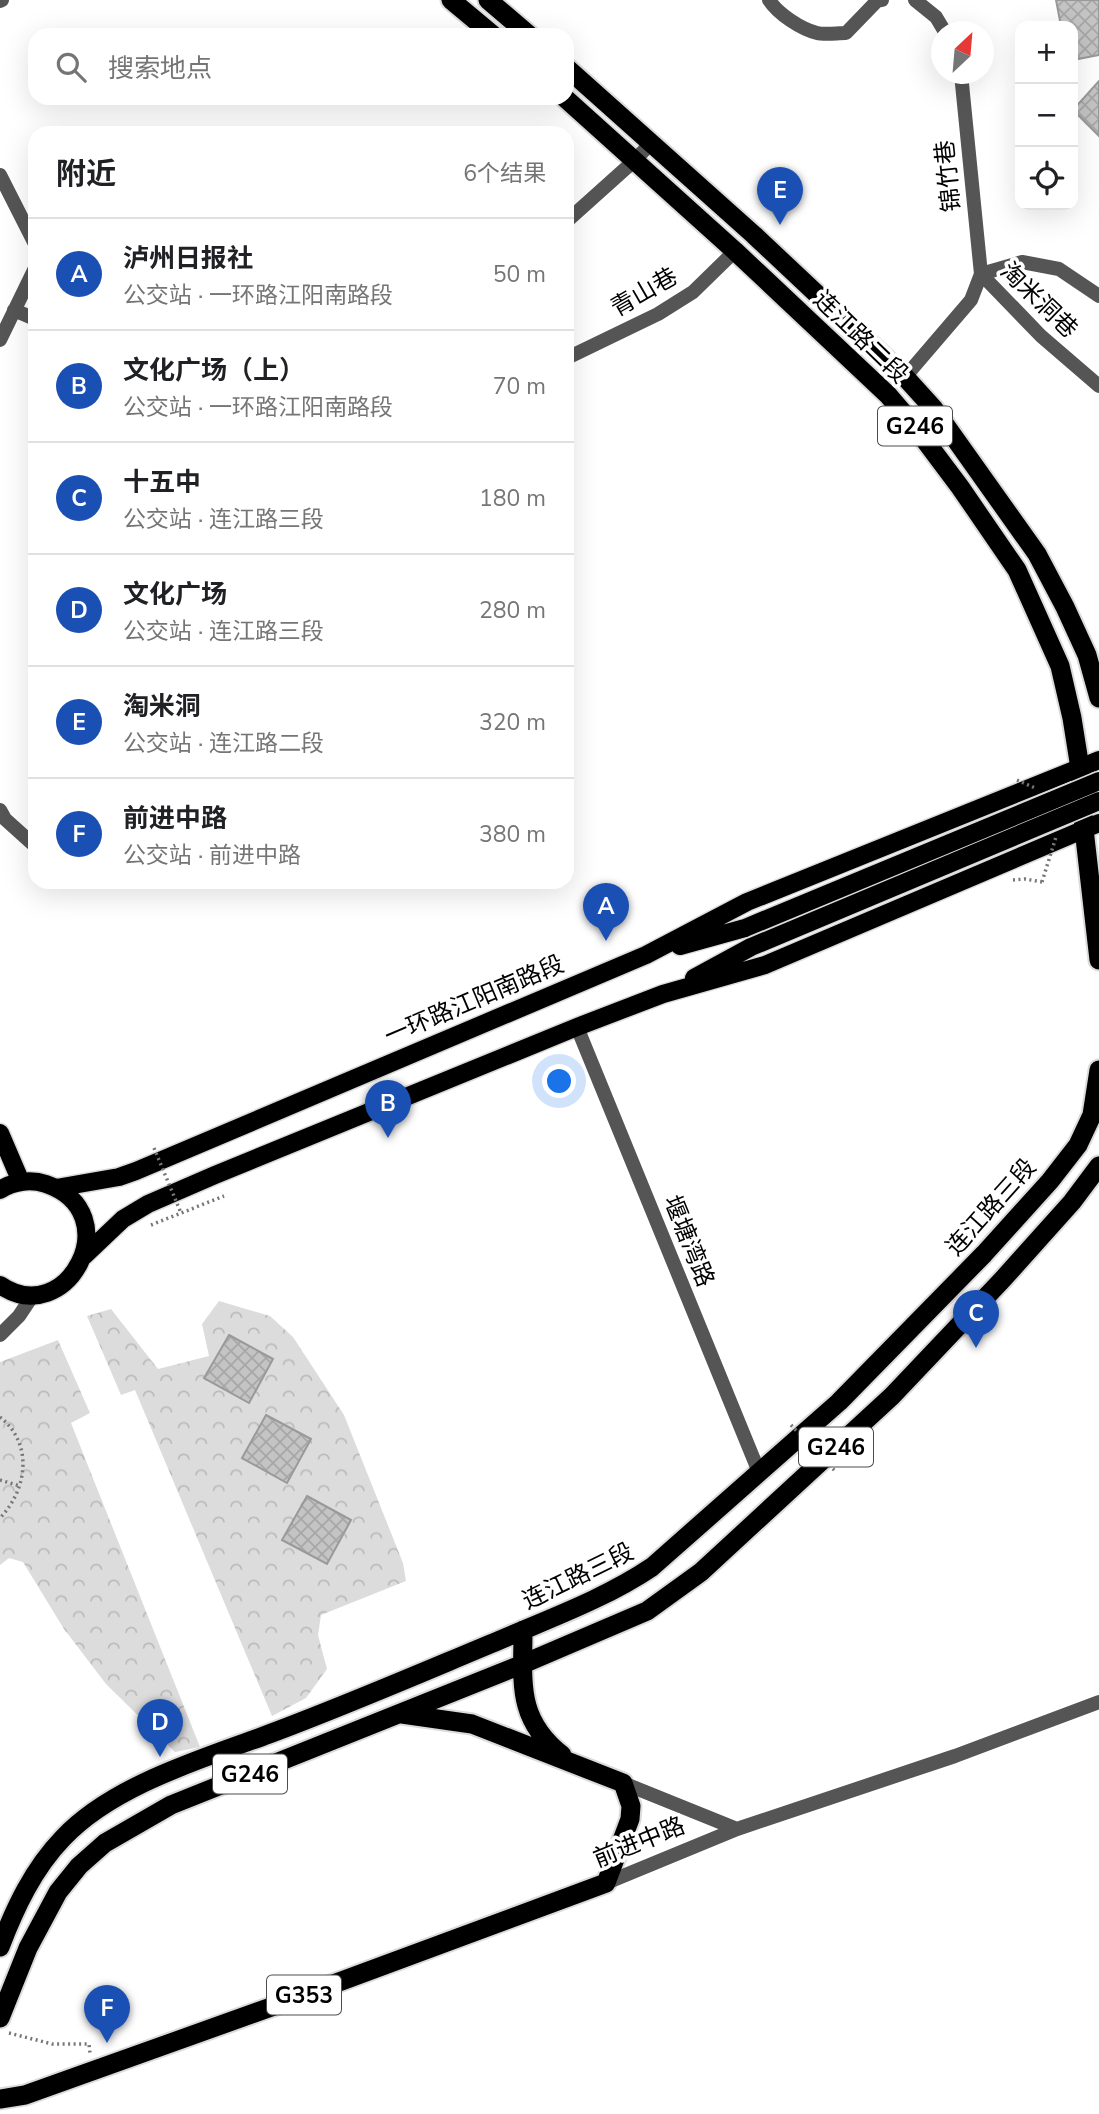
<!DOCTYPE html>
<html lang="zh">
<head>
<meta charset="utf-8">
<style>
  body { margin:0; font-family:"Nunito Sans","Noto Sans SC",sans-serif; background:#f2f2f2; color:#202124 }
  .controls { position:absolute; right:21px; top:21px; display:grid; overflow:hidden; border-radius:14px; box-shadow:0 7px 28px #0002 }
  .controls button { width:63px; height:63px; display:grid; place-items:center; padding:0; border:0; border-bottom:2px solid #e0e0e0; background:#fff; color:#202124; font:35px sans-serif }
  .compass { position:absolute; left:931px; top:21px; width:63px; height:63px; border-radius:50%; background:#fff; box-shadow:0 7px 28px #0002; rotate:26deg }
  .you { position:absolute; left:560px; top:1082px; width:24px; height:24px; margin:-18px; border:5px solid #fff; border-radius:50%; background:#1a73e8; box-shadow:0 0 0 10px #1a73e833 }
  .badge { display:grid; place-items:center; width:46px; height:46px; border-radius:50%; background:#111827; color:#fff; font-size:23px; font-weight:700 }
  .pin { position:absolute; translate:-50% -58px; filter:drop-shadow(0 2px 4px #0008) }
  .pin::after { content:''; position:absolute; top:37px; width:24px; height:21px; background:inherit; clip-path:polygon(0 0,100% 0,50% 100%) }
  .list { margin:0; padding:0; list-style:none }
  h2 { display:flex; justify-content:space-between; align-items:center; height:91px; margin:0; padding:0 28px; font-size:30px }
  h2 small { font-size:23px; font-weight:400; color:#757577 }
  .list li { display:grid; grid-template-columns:46px 1fr auto; gap:21px; align-items:center; box-sizing:border-box; height:112px; padding:0 28px; border-top:2px solid #e0e0e0 }
  .list b { display:block; font-size:26px; white-space:nowrap }
  .list p { margin:0; font-size:23px; white-space:nowrap; color:#757577 }
  .list em { font-size:23px; font-style:normal; color:#757577 }
  .icon { flex:none; width:38px; height:38px; fill:none; stroke:currentColor; stroke-width:2; stroke-linecap:round; stroke-linejoin:round }
  .map { position:relative; flex:none; width:1099px; height:2114px; overflow:hidden }
  .search { position:absolute; background:#fff; box-shadow:0 7px 28px #0002; left:28px; top:28px; width:546px; height:77px; display:flex; align-items:center; gap:18px; box-sizing:border-box; padding:0 24px; border-radius:21px; color:#757577; font-size:26px }
  .panel { position:absolute; background:#fff; box-shadow:0 7px 28px #0002; left:28px; top:126px; width:546px; height:763px; border-radius:21px }
  .map>svg:first-child { display:block }
  .forest { fill:url(#forest-crowns) }
  .building { fill:url(#building-cross-hatch); stroke:#999; stroke-width:2 }
  .lines { fill:none; stroke-linecap:round; stroke-linejoin:round }
  .primary-casing { stroke:#dbdbdb; stroke-width:21 }
  .trunk-casing { stroke:#dbdbdb; stroke-width:23 }
  .path { stroke:#777; stroke-width:3.5; stroke-dasharray:2 3.5; stroke-linecap:butt }
  .minor { stroke:#555; stroke-width:14 }
  .tertiary { stroke:#555; stroke-width:14 }
  .primary { stroke:#000; stroke-width:18 }
  .trunk { stroke:#000; stroke-width:19 }
  .primary-bridge-casing { stroke:#dbdbdb; stroke-width:21; stroke-linecap:butt }
  .path-bridge { stroke:#777; stroke-width:3.5; stroke-dasharray:2 3.5; stroke-linecap:butt }
  .primary-bridge { stroke:#000; stroke-width:18 }
  .labels { text-anchor:middle; dominant-baseline:central; stroke-width:7; stroke-linejoin:round; paint-order:stroke }
  .shield { fill:#fff; stroke:#4c4c4c; stroke-width:2 }
  .shield-label { font-size:23px; font-weight:bold; fill:#000 }
  .street-label { font-size:24px; fill:#000; stroke:#fff }
</style>
</head>
<body>
<div class="map">
<svg width="1099" height="2114" viewBox="0 0 1099 2114">
  <defs>
    <pattern id="forest-crowns" width="20" height="18" patternUnits="userSpaceOnUse" patternTransform="scale(1.75)"><rect width="20" height="18" fill="#dcdcdc"/><path d="M2 6a3 3 0 1 1 6 0M12 15a3 3 0 1 1 6 0" fill="none" stroke="#bbb"/></pattern>
    <pattern id="building-cross-hatch" width="8" height="8" patternUnits="userSpaceOnUse" patternTransform="scale(1.75)"><rect width="8" height="8" fill="#c4c4c4"/><path d="M0 0l8 8M0 8l8-8" fill="none" stroke="#a7a7a7"/></pattern>
  </defs>
  <rect width="100%" height="100%" fill="#fff"/>
  <!-- forest -->
  <path class="forest" d="M219 1301 270 1316 293 1337 344 1415 403 1563 406 1581 321 1615 318 1635 327 1669 306 1698 272 1716 135 1390 121 1395 87 1316 111 1309 158 1369 209 1356 202 1324Z
    M58 1340 90 1413 71 1423 200 1747 175 1752 106 1684 64 1629 23 1562 9 1558 0 1565V1362Z"/>
  <!-- building -->
  <path class="building" d="M1056 0H1099V55L1073 60V26H1061Z
    M1099 81V136L1073 110Z
    M229 1335 273 1359 249 1403 204 1378Z
    M266 1415 311 1439 287 1483 242 1458Z
    M307 1496 351 1520 327 1564 282 1540Z"/>
  <g class="lines">
    <!-- primary casing -->
    <g class="primary-casing">
      <path id="primary" d="M680 946 745 928
        M694 978 751 947
        M0 1133 21 1182
        M56 1188 119 1177 136 1171 646 955 747 902 1099 760
        M0 1190C14 1181 31 1179 46 1184 130 1213 67 1331 0 1285
        M84 1256 123 1219 148 1204 215 1175 577 1027 663 994 765 965 1099 823"/>
    </g>
    <!-- trunk casing -->
    <g class="trunk-casing">
      <path id="trunk" d="M451 0 493 35
        M488 0 529 35
        M567 68 754 235 905 377 934 409 1037 554 1065 607 1087 655 1099 698
        M565 98 735 251 888 395 912 423 960 487 1017 570 1060 666 1072 718 1080 768 1084 829 1099 960
        M523 1630C523 1682 516 1719 562 1755
        M0 1947C15 1908 33 1869 63 1838 113 1785 202 1759 269 1734 347 1705 423 1672 500 1640 551 1618 606 1598 652 1567L839 1402 984 1254 1050 1181 1078 1145 1092 1115 1099 1070
        M0 2018 28 1948 58 1892 79 1866 105 1843 171 1805 523 1664 647 1611 701 1572 892 1396 1003 1279 1072 1202 1099 1166
        M0 2099 25 2095 274 2006 606 1883 630 1819 631 1806 623 1783 472 1724 402 1714"/>
    </g>
    <!-- path -->
    <path class="path" d="M1013 880 1025 879 1042 882
      M151 1225 224 1196
      M0 1417C34 1444 27 1490 0 1518
      M0 1480 20 1486
      M9 2033 52 2044H89L90 2053"/>
    <!-- minor -->
    <path class="minor" d="M769 0C778 14 801 29 817 33 825 35 837 33 846 33L877 1 882 0
      M915 0 936 17 945 32
      M961 74 981 274 1022 262 1059 269 1099 296
      M0 175 35 244
      M567 221 635 160 652 142
      M14 310 35 319
      M0 340 35 268
      M567 358 658 314 693 292 735 251
      M905 377 971 300 981 274 1041 336 1099 386
      M0 810 5 819 35 846
      M577 1027 759 1472"/>
    <!-- tertiary -->
    <path class="tertiary" d="M0 1 2 0
      M0 1335 19 1316 33 1295
      M623 1783 737 1829
      M606 1883 737 1829 955 1756 1099 1702"/>
    <!-- primary -->
    <use href="#primary" class="primary"/>
    <!-- trunk -->
    <use href="#trunk" class="trunk"/>
    <!-- primary-bridge casing -->
    <g class="primary-bridge-casing">
      <path id="primary-bridge" d="M745 928 1099 781
        M751 947 1099 801"/>
    </g>
    <!-- path-bridge -->
    <path class="path-bridge" d="M1017 780 1035 788
      M1042 882 1056 837
      M154 1148 181 1213
      M791 1425 835 1471"/>
    <!-- primary-bridge -->
    <use href="#primary-bridge" class="primary-bridge"/>
  </g>
  <g class="labels">
    <!-- shield labels -->
    <g class="shield">
      <rect x="878" y="406.5" width="74" height="39" rx="5"/>
      <rect x="799" y="1427.5" width="74" height="39" rx="5"/>
      <rect x="213" y="1754.5" width="74" height="39" rx="5"/>
      <rect x="267" y="1975.5" width="74" height="39" rx="5"/>
    </g>
    <g class="shield-label">
      <text x="915" y="426">G246</text>
      <text x="836" y="1447">G246</text>
      <text x="250" y="1774">G246</text>
      <text x="304" y="1995">G353</text>
    </g>
    <!-- street labels -->
    <g class="street-label">
      <text transform="translate(948 176) rotate(-96)">锦竹巷</text>
      <text transform="translate(644 292) rotate(-30)">青山巷</text>
      <text transform="translate(1039 300) rotate(44)">淘米洞巷</text>
      <text transform="translate(861 337) rotate(44)">连江路二段</text>
      <text transform="translate(474 1000) rotate(-23)">一环路江阳南路段</text>
      <text transform="translate(991 1207) rotate(-48)">连江路三段</text>
      <text transform="translate(689 1241) rotate(68)">堰塘湾路</text>
      <text transform="translate(578 1576) rotate(-26)">连江路三段</text>
      <text transform="translate(639 1842) rotate(-22)">前进中路</text>
    </g>
  </g>
</svg>
<div class="controls">
<button>+</button>
<button>−</button>
<button><svg class="icon" aria-label="locate" viewBox="0 0 24 24"><circle cx="12" cy="12" r="6"/><path d="M12 2v4M12 18v4M2 12h4M18 12h4"/></svg></button>
</div>
<svg class="compass" viewBox="-18 -18 36 36"><path d="M0-13l5 13h-10z" fill="#e53935"/><path d="M0 13l5-13h-10z" fill="#757577"/></svg>
<div class="you"></div>
<div class="pin badge" style="left:606px;top:941px;background:#1a4fb4">A</div>
<div class="pin badge" style="left:388px;top:1138px;background:#1a4fb4">B</div>
<div class="pin badge" style="left:976px;top:1348px;background:#1a4fb4">C</div>
<div class="pin badge" style="left:160px;top:1757px;background:#1a4fb4">D</div>
<div class="pin badge" style="left:780px;top:225px;background:#1a4fb4">E</div>
<div class="pin badge" style="left:107px;top:2043px;background:#1a4fb4">F</div>
<div class="search"><svg class="icon" aria-label="search" viewBox="0 0 24 24"><circle cx="10" cy="10" r="6"/><path d="M15 15l6 6"/></svg>搜索地点</div>
<section class="panel">
<h2>附近<small>6个结果</small></h2>
<ul class="list">
<li><span class="badge" style="background:#1a4fb4">A</span><div><b>泸州日报社</b><p>公交站 · 一环路江阳南路段</p></div><em>50 m</em></li>
<li><span class="badge" style="background:#1a4fb4">B</span><div><b>文化广场（上）</b><p>公交站 · 一环路江阳南路段</p></div><em>70 m</em></li>
<li><span class="badge" style="background:#1a4fb4">C</span><div><b>十五中</b><p>公交站 · 连江路三段</p></div><em>180 m</em></li>
<li><span class="badge" style="background:#1a4fb4">D</span><div><b>文化广场</b><p>公交站 · 连江路三段</p></div><em>280 m</em></li>
<li><span class="badge" style="background:#1a4fb4">E</span><div><b>淘米洞</b><p>公交站 · 连江路二段</p></div><em>320 m</em></li>
<li><span class="badge" style="background:#1a4fb4">F</span><div><b>前进中路</b><p>公交站 · 前进中路</p></div><em>380 m</em></li>
</ul>
</section>
</div>
</body>
</html>
